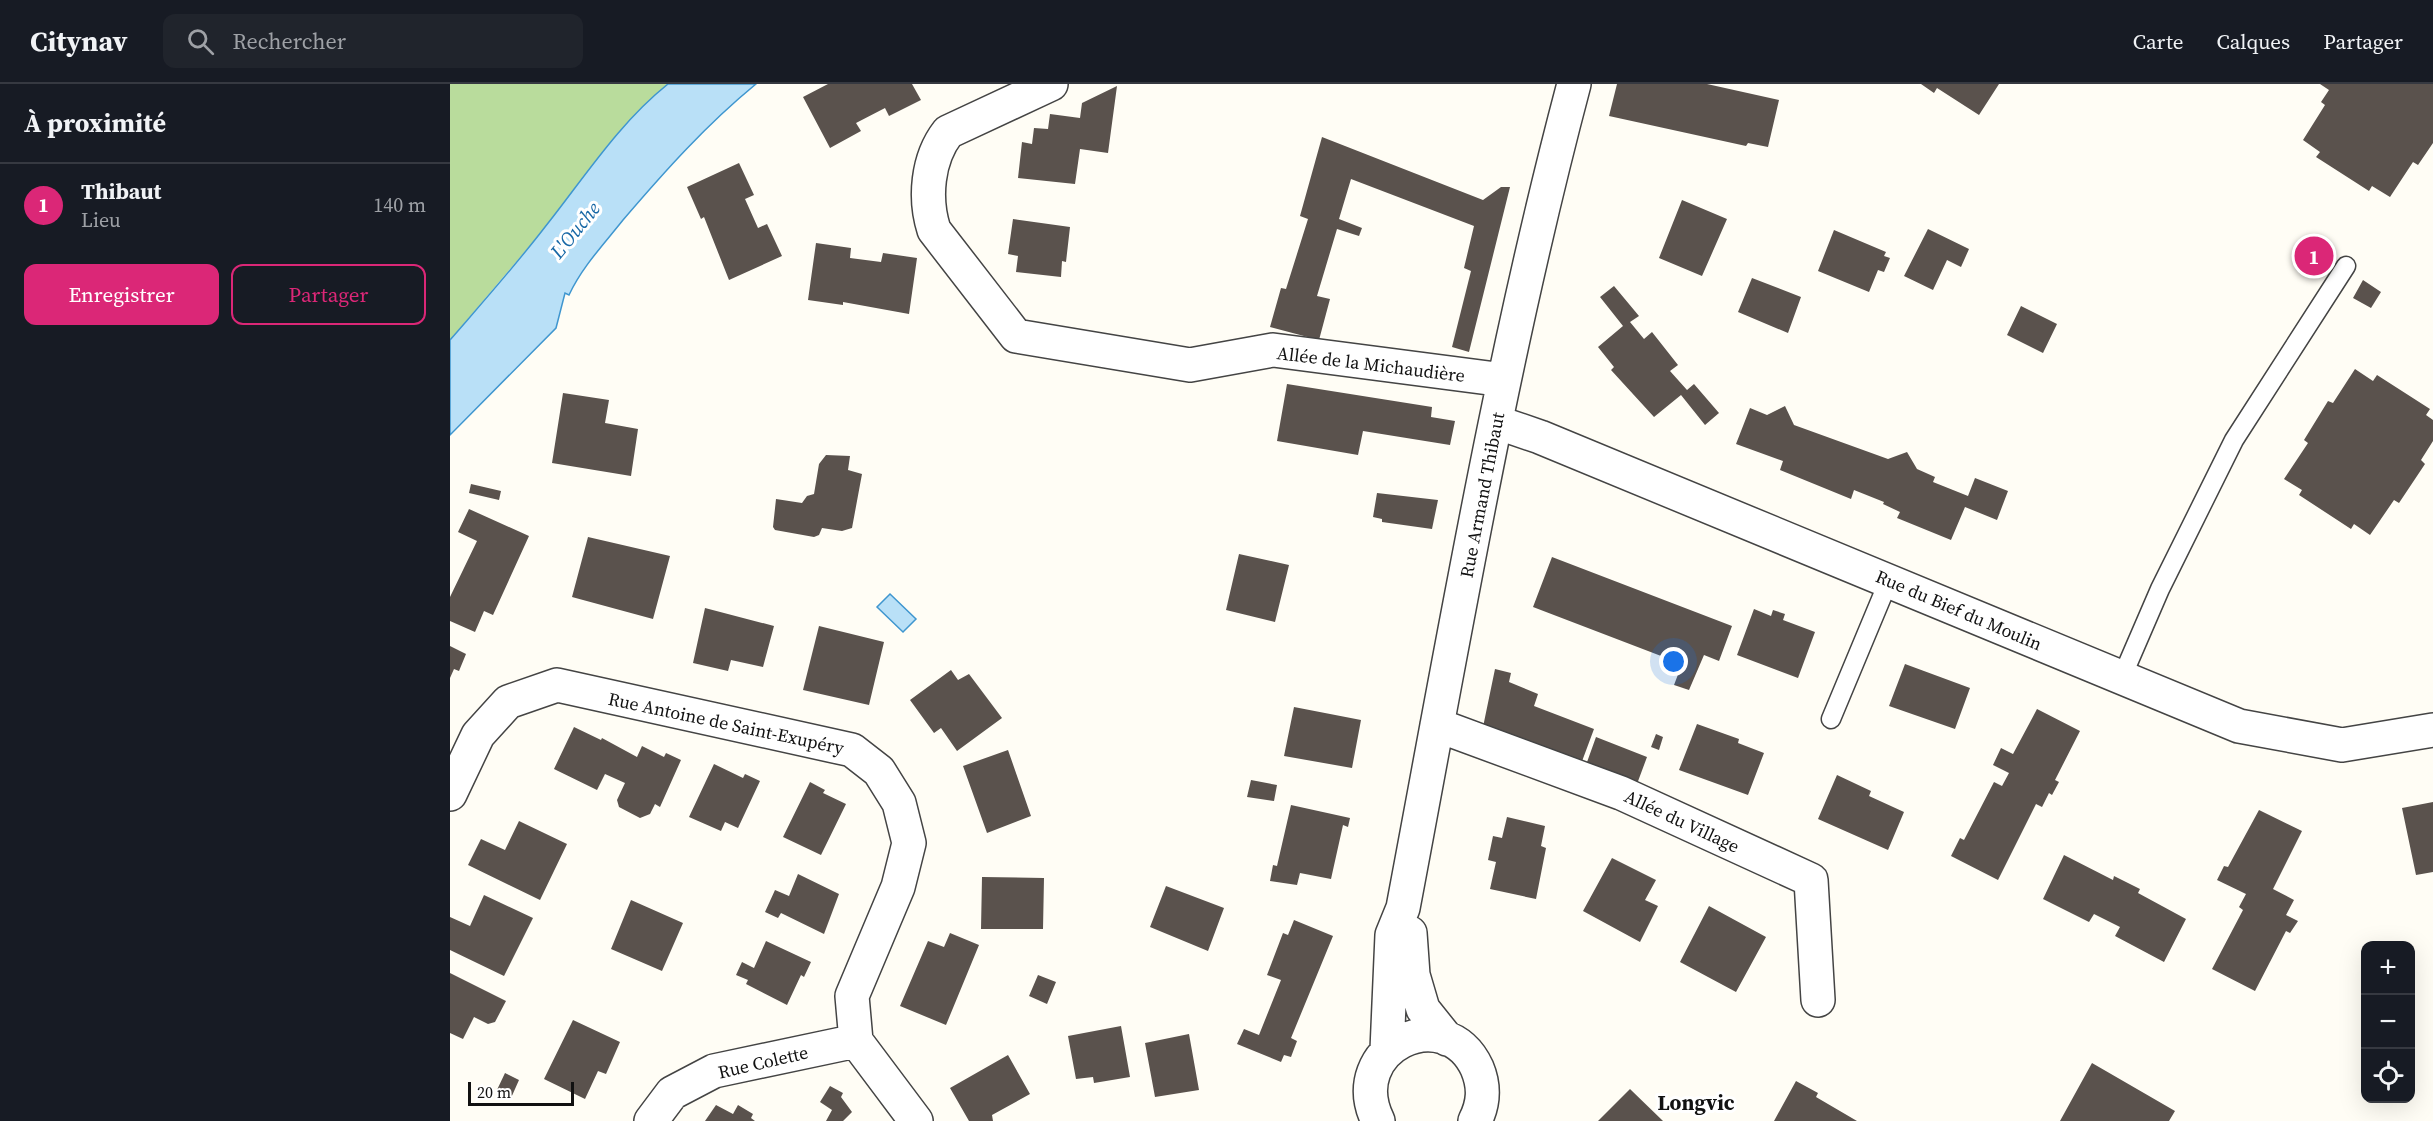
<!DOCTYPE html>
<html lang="fr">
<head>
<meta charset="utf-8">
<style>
  body { margin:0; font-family:"Source Serif 4",serif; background:#20242c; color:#f1f3f6 }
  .controls { position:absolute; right:18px; bottom:18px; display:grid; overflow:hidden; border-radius:12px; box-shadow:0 6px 24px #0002 }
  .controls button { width:54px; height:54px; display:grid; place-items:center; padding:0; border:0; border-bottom:2px solid #363941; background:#171b24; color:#f1f3f6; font:30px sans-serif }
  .scale { position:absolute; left:18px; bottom:15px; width:106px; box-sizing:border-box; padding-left:6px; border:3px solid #111; border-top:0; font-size:16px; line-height:21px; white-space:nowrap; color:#111; -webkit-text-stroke:4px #fff; paint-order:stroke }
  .you { position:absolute; left:1224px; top:578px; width:21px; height:21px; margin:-15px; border:4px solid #fff; border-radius:50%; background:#1a73e8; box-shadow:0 0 0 9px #1a73e833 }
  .badge { display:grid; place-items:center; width:39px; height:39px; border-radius:50%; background:#db2777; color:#fff; font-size:20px; font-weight:700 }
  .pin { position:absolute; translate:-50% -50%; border:3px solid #fff; box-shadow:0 2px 6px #0006 }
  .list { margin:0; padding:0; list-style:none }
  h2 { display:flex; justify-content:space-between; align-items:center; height:78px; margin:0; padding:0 24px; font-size:26px }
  h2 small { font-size:20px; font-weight:400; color:#9ea1a6 }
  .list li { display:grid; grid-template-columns:39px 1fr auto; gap:18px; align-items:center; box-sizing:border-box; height:84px; padding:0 24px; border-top:2px solid #363941 }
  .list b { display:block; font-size:22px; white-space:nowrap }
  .list p { margin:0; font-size:20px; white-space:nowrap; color:#9ea1a6 }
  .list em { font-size:20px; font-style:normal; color:#9ea1a6 }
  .actions { display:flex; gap:12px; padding:18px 24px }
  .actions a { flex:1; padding:14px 0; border:2px solid #db2777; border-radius:12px; text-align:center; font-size:21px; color:#db2777 }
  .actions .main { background:#db2777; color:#fff }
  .icon { flex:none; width:33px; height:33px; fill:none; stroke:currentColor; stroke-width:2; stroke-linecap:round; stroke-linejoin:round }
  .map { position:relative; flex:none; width:1983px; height:1037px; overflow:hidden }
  header { display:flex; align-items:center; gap:36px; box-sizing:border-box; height:84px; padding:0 30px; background:#171b24; border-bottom:2px solid #363941 }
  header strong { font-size:28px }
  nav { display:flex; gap:33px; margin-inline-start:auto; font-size:21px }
  .search { width:420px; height:54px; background:#20242c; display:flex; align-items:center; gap:15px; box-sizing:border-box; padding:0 21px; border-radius:12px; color:#9ea1a6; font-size:22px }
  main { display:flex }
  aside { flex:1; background:#171b24 }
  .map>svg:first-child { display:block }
  .forest { fill:#b9dc9c }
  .water { fill:#b9e0f7; stroke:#3f96cf; stroke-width:1.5 }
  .building { fill:#5a524d }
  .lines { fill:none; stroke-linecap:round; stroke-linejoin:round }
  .service-casing { stroke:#444; stroke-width:21 }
  .minor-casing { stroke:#444; stroke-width:36 }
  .service { stroke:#fff; stroke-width:18 }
  .minor { stroke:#fff; stroke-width:33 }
  .labels { text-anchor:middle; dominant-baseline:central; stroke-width:6; stroke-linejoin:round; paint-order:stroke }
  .street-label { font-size:18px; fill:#111; stroke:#fff }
  .water-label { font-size:20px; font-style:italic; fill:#1768a6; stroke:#fff }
  .quarter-label { font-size:21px; font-weight:bold; fill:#111; stroke:#fff }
</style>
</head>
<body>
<header>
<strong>Citynav</strong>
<div class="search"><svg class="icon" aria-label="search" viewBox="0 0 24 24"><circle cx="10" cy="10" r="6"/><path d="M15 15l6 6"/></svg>Rechercher</div>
<nav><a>Carte</a><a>Calques</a><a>Partager</a></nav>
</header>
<main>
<aside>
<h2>À proximité<small></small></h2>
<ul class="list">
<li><span class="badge">1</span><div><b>Thibaut</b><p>Lieu</p></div><em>140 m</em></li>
</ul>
<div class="actions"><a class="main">Enregistrer</a><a>Partager</a></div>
</aside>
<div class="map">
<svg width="1983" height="1037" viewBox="0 0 1983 1037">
  <rect width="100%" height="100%" fill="#fffdf5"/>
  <!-- forest -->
  <path class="forest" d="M0 0H218L167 50 93 146 0 256Z"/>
  <!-- water -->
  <path class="water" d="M218 0H306C256 41 215 87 173 136 154 160 132 183 119 211L115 209 106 244 0 351V256C32 219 65 182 95 143 134 94 169 39 218 0Z
    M440 510 466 535 453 548 427 523Z"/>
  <!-- building -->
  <path class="building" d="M378 0H462L471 16 439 32 435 24 406 39 411 47 380 64 353 13Z
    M1167 0H1257L1329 16 1318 63 1298 59 1296 62 1159 32Z
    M1471 0H1549L1529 31 1487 4 1484 9Z
    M1870 0H1983V59L1968 81 1963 78 1940 113 1922 102 1919 107 1866 73 1870 68 1853 56 1875 21 1871 18 1879 6Z
    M667 2 658 69 630 65 625 100 568 94 572 58 582 60 584 44 598 45 600 30 630 34 632 19Z
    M872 53 1033 116 1051 103H1060L1019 268 1002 263 1021 187 1014 184 1024 142 901 95 889 135 912 144 909 152 887 145 867 212 880 215 869 256 820 243 831 204 836 205 858 135 850 132Z
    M289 79 304 111 295 115 308 144 317 140 332 172 279 196 254 133 251 135 237 103Z
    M1232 116 1277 135 1252 192 1209 174Z
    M563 135 620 143 616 178 612 177 611 193 566 188 568 172 558 170Z
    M1478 145 1519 165 1511 183 1497 176 1483 206 1454 192Z
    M1384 146 1436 168 1434 172 1440 174 1434 188 1428 186 1419 208 1368 187Z
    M1862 158 1878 169 1867 185 1850 175Z
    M366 159 401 164 400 174 431 178 433 169 467 174 459 230 393 218V221L358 216Z
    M1302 194 1351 213 1338 249 1288 228Z
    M1913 196 1931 208 1921 224 1903 214Z
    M1164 202 1189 232 1180 238 1194 255 1202 248 1228 281 1220 287 1237 306 1244 300 1269 329 1255 341 1231 311 1204 333 1161 286 1164 283 1148 263 1173 242 1150 213Z
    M1571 222 1607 240 1593 269 1557 251Z
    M1905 285 1923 297 1927 291 1980 325 1976 331 1983 336V357L1971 376 1975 380 1949 419 1944 416 1920 451 1904 440 1901 445 1849 411 1852 406 1834 395 1858 359 1854 356 1878 317 1883 319Z
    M837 300 982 323 981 333 1005 337 1000 361 913 347 908 371 827 357Z
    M113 309 159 316 155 339 188 345 181 392 102 379Z
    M1335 322 1344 341 1438 375 1457 368 1467 385 1485 393 1483 398 1518 412 1525 394 1558 407 1547 436 1515 423 1501 456 1447 434 1450 428 1433 420 1434 418 1404 406 1401 415 1330 386 1333 377 1286 360 1300 324 1317 331Z
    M376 371 400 372 398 386 412 390 402 444 392 447 372 444 369 451 364 453 325 446 323 443 326 415 352 419 357 412 364 410 369 380Z
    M21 400 51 407 49 416 19 409Z
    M927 409 988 416 982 445 932 438V435L923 433Z
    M19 425 79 452 43 531 34 527 25 548 0 537V513L27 457 8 448Z
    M138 453 220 472 203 535 122 513Z
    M789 470 839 481 825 538 776 526Z
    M1102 473 1282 542 1269 577 1254 571 1239 606 1224 601 1232 580 1083 523Z
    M255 524 324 542 313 583 281 576 278 587 243 579Z
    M1304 525 1321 532 1323 526 1335 530 1333 536 1365 548 1348 594 1287 571Z
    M369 542 434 558 419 621 353 606Z
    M0 562 16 570 9 587 4 585 0 594Z
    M1455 580 1520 604 1505 645 1439 622Z
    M1045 585 1061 589 1059 598 1088 610 1084 622 1144 645 1131 680 1033 643Z
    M501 586 508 596 519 590 552 634 507 667 491 644 484 649 460 616Z
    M844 623 911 636 902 684 834 672Z
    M1587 625 1630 647 1605 696 1609 698 1602 711 1599 709 1592 723 1586 720 1548 796 1501 772 1510 754 1514 756 1544 698 1552 702 1559 689 1543 681 1551 664 1563 670Z
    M1247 640 1289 655 1288 659 1314 669 1298 711 1229 686Z
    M124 643 151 656 152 654 187 673 192 662 214 673 216 669 231 676 210 723 205 720 200 730 190 734 169 723 167 716 175 699 155 690 147 706 104 685Z
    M1206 650 1213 653 1209 666 1201 663Z
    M1146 653 1197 673 1187 700 1136 681Z
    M558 666 581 732 537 749 513 682Z
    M264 680 293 694 295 690 310 697 288 744 275 738 271 747 239 733Z
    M1387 691 1421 707 1419 712 1454 728 1438 766 1368 735Z
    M801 696 827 701 824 717 797 713Z
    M360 698 375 706 373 709 396 720 371 771 333 753Z
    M1983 718V788L1966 791 1952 724Z
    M841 721 900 734 898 743 893 741 881 795 850 789 847 801 820 797 823 781 827 782Z
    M1809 726 1852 747 1823 805 1844 816 1836 831 1848 837 1840 849 1836 847 1805 907 1762 885 1793 826 1789 823 1796 810 1767 796 1774 782 1778 783Z
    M1057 733 1095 742 1091 762 1096 764 1086 815 1040 805 1046 778 1038 776 1043 752 1052 754Z
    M69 737 117 760 90 816 18 781 31 755 55 766Z
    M1614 771 1663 796 1664 792 1690 805 1688 809 1736 835 1714 878 1665 852 1670 843 1644 830 1639 838 1593 815Z
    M1162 774 1206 796 1195 816 1208 822 1190 858 1133 827Z
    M348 790 389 810 374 850 331 829 328 834 315 828 325 806 339 812Z
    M532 793 594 794 593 845H531Z
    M716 802 774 824 758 867 700 843Z
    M34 811 83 834 54 892 0 866V833L20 842Z
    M181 816 233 839 212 887 161 865Z
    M1259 822 1316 853 1286 908 1230 878Z
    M844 836 883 852 841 954 847 957 841 973 834 971 831 978 787 960 794 945 809 951 831 896 817 891 833 849 838 851Z
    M500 849 529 861 496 941 450 922 478 857 494 863Z
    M316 857 361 878 354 893 351 891 337 921 296 900 298 896 286 891 292 878 304 884Z
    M0 889 56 917 45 938 38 940 24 933 13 955 0 949Z
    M588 891 606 898 597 920 579 912Z
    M123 936 170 958 156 990 148 987 135 1015 94 995Z
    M671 942 680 993 644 999 643 993 626 995 618 952Z
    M739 950 749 1006 705 1013 695 959Z
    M558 971 580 1010 542 1031 543 1037H519L500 1004Z
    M1642 979 1725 1027 1719 1037H1610Z
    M55 989 69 996 61 1014 46 1008Z
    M1346 997 1368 1009 1366 1013 1407 1037H1324Z
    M380 1002 393 1009 391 1013 402 1028 393 1037H376L382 1026 370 1018Z
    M1180 1005 1213 1037H1148Z
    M266 1021 283 1030 288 1021 303 1030 301 1034 305 1037H255Z"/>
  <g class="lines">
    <!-- service casing -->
    <g class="service-casing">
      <path id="service" d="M1672 593 1710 505 1784 356 1896 182
        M1381 635 1439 496"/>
    </g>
    <!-- minor casing -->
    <g class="minor-casing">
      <path id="minor" d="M601 0 498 48C477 75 474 115 484 146L566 252 740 281 823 266 1054 296
        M1046 338 1090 353 1789 642 1892 661 1983 646
        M987 641 1171 709 1361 796 1368 916
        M0 710 28 651 58 618 107 601 402 666 429 687 449 719 459 759 448 803 402 912 406 957 466 1037
        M960 849 963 891 973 925 997 955
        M937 966 942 851 953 824C1005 548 1052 271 1124 0
        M201 1037 222 1009 264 987 406 957
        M928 1037C892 964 995 915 1027 984 1035 1003 1034 1019 1025 1037"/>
    </g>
    <!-- service -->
    <use href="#service" class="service"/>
    <!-- minor -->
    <use href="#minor" class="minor"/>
  </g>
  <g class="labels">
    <!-- street labels -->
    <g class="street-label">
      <text transform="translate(921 280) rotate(7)">Allée de la Michaudière</text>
      <text transform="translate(1032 411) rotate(-79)">Rue Armand Thibaut</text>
      <text transform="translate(1509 526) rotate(23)">Rue du Bief du Moulin</text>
      <text transform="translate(276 639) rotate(12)">Rue Antoine de Saint-Exupéry</text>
      <text transform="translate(1232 737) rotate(25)">Allée du Village</text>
      <text transform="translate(313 978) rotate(-13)">Rue Colette</text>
    </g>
    <!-- water labels -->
    <g class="water-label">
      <text transform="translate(125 146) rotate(-51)">L'Ouche</text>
    </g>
    <!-- quarter labels -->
    <g class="quarter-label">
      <text x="1246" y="1018">Longvic</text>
    </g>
  </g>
</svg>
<div class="controls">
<button>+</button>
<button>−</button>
<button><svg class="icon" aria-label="locate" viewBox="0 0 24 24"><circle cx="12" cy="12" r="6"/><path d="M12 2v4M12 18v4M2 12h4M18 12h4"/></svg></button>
</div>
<div class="scale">20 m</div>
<div class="you"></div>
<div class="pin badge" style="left:1864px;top:172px">1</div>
</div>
</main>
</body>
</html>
